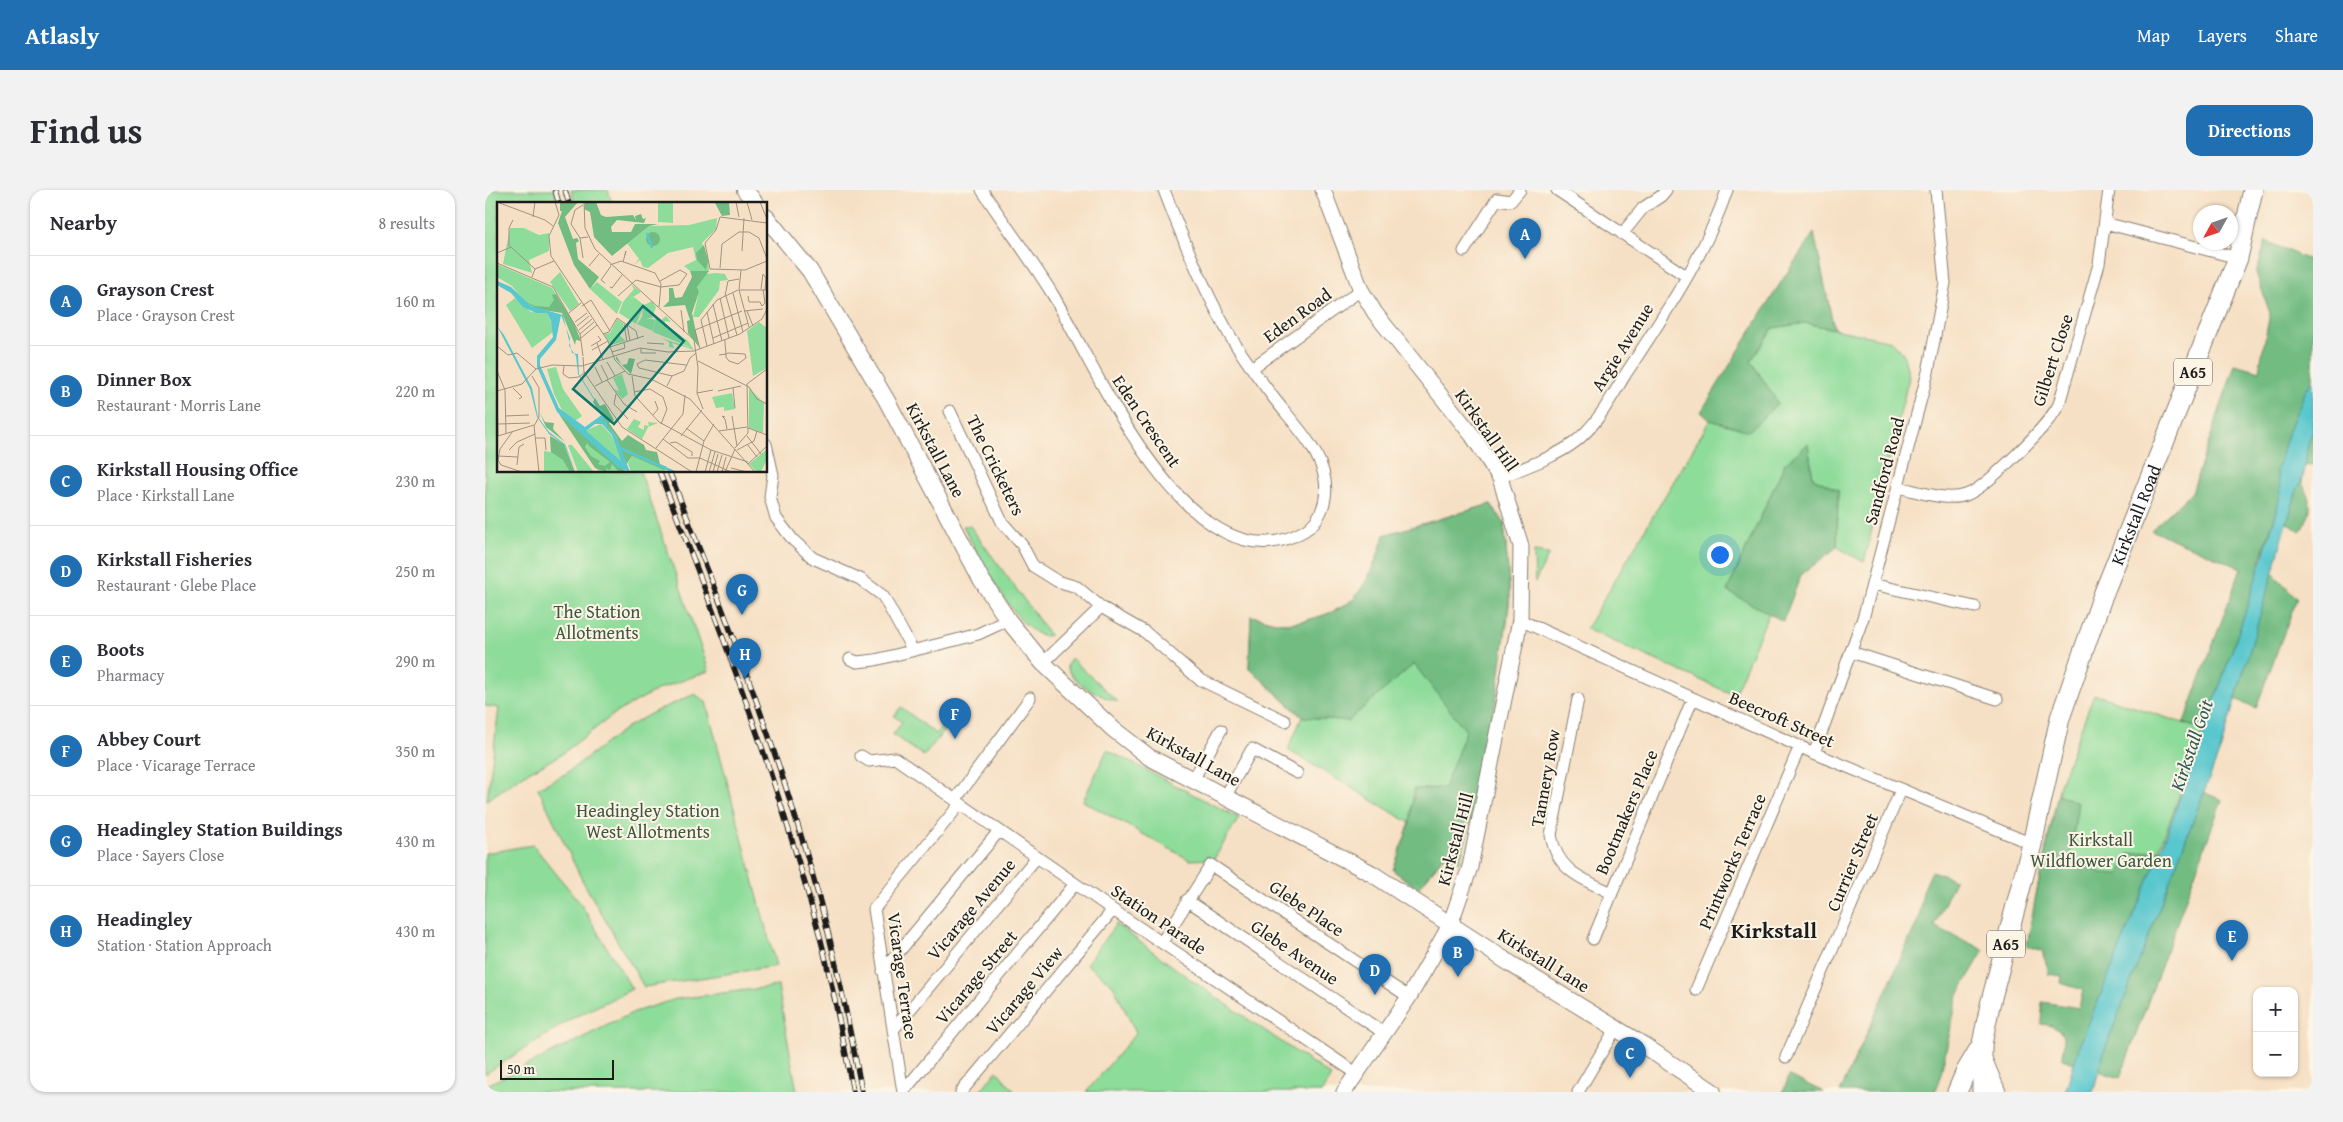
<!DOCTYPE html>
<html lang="en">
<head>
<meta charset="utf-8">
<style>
  body { margin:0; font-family:"Gentium Book Plus",serif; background:#f2f2f3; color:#2b2b33 }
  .controls { position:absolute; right:15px; bottom:15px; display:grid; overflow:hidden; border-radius:10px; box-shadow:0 1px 4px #0004 }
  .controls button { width:45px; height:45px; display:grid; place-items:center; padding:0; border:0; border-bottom:1px solid #e1e1e2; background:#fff; color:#2b2b33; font:25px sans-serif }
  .compass { position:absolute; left:1708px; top:15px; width:45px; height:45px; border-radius:50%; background:#fff; box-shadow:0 1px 4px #0004; rotate:230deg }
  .scale { position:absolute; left:15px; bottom:12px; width:114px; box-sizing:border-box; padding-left:5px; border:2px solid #1c1c1c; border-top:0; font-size:14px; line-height:18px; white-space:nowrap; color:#1c1c1c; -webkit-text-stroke:4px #fcf5e5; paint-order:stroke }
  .you { position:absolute; left:1234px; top:364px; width:18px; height:18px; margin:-12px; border:4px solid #fff; border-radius:50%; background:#1a73e8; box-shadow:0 0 0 8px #1a73e833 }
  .badge { display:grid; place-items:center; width:32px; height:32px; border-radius:50%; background:#1f6fb2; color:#fff; font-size:16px; font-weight:700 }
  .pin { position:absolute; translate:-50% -41px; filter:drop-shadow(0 1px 2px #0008) }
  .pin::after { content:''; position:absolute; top:26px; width:18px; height:15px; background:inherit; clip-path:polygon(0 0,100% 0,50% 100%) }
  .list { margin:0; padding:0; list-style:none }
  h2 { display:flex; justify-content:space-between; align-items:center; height:65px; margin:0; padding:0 20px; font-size:21px }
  h2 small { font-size:16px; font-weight:400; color:#7c7c81 }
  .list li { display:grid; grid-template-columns:32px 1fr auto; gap:15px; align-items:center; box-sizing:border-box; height:90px; padding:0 20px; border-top:1px solid #e1e1e2 }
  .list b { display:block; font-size:19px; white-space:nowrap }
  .list p { margin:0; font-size:16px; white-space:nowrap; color:#7c7c81 }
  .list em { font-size:16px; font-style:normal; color:#7c7c81 }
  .map { position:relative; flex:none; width:1828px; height:902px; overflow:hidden; border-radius:15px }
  header { display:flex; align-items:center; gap:30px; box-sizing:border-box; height:70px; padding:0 25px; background:#1f6fb2; color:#fff }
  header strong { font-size:24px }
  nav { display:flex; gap:28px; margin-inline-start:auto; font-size:18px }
  .intro { display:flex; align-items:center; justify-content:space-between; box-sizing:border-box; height:120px; padding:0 30px }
  h1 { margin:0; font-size:35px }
  .button { padding:12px 22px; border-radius:15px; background:#1f6fb2; color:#fff; font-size:18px; font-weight:700 }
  main { display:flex; gap:30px; padding:0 30px }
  aside { flex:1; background:#fff; border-radius:15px; box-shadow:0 1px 4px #0004 }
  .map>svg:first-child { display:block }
  .green { fill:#8edc9a; stroke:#557c5b }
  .forest { fill:#72bc82; stroke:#476c4f }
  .water { fill:#59c7ce; stroke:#3a7275 }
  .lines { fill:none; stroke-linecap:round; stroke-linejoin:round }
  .minor-casing { stroke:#897e70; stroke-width:13 }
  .tertiary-casing { stroke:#897e70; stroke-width:17 }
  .secondary-casing { stroke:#897e70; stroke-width:18 }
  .primary-casing { stroke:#897e70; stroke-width:21 }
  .minor { stroke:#fff; stroke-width:11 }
  .tertiary { stroke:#fff; stroke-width:15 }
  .secondary { stroke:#fff; stroke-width:16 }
  .primary { stroke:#fff; stroke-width:19 }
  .rail-casing { stroke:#1c1c1c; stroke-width:5.5 }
  .rail { stroke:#fcf5e5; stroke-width:4; stroke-dasharray:11; stroke-linecap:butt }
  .labels { text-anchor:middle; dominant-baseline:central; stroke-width:4; stroke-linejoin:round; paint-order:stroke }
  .shield { fill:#fcf5e5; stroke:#5f5d58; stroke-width:1 }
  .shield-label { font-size:16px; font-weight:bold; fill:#1c1c1c }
  .street-label { font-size:18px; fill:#1c1c1c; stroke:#fcf5e5 }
  .park-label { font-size:18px; fill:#3e5642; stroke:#fcf5e5 }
  .water-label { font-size:19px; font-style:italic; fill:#31585a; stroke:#fcf5e5 }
  .district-label { font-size:22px; font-weight:bold; fill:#1c1c1c; stroke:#fcf5e5 }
  .inset-river { fill:none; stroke:#59c7ce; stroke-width:2.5 }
  .inset-road { fill:none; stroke:#9f9281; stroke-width:1 }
  .view { fill:#0f766e; fill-opacity:0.15; stroke:#0f766e; stroke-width:2.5 }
  .inset-edge { fill:none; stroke:#1c1c1c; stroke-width:2.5 }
</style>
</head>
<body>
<header>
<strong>Atlasly</strong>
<nav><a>Map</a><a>Layers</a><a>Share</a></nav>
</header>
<div class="intro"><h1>Find us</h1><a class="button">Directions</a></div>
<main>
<aside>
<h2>Nearby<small>8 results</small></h2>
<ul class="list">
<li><span class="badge">A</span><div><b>Grayson Crest</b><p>Place · Grayson Crest</p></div><em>160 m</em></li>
<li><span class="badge">B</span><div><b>Dinner Box</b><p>Restaurant · Morris Lane</p></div><em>220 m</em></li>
<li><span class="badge">C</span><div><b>Kirkstall Housing Office</b><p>Place · Kirkstall Lane</p></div><em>230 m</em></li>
<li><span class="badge">D</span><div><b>Kirkstall Fisheries</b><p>Restaurant · Glebe Place</p></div><em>250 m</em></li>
<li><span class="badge">E</span><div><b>Boots</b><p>Pharmacy</p></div><em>290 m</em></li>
<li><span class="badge">F</span><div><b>Abbey Court</b><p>Place · Vicarage Terrace</p></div><em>350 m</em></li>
<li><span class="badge">G</span><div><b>Headingley Station Buildings</b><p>Place · Sayers Close</p></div><em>430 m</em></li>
<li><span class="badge">H</span><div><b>Headingley</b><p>Station · Station Approach</p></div><em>430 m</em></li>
</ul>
</aside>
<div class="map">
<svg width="1828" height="902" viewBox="0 0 1828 902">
  <rect width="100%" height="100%" fill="#fcf5e5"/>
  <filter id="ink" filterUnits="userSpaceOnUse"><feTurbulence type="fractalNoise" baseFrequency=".02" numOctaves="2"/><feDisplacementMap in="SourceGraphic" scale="10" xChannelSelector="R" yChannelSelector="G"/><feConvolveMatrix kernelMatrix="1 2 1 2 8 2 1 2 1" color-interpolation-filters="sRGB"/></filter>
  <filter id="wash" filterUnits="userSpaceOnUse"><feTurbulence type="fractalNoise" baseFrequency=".0096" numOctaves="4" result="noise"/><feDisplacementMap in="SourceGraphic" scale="20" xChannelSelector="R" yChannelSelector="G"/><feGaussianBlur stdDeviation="1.12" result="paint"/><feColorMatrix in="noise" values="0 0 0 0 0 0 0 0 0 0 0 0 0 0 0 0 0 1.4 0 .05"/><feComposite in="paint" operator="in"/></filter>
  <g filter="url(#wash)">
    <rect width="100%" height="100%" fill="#f6e0c5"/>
    <!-- green -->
    <path class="green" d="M0 0H69L73 14H14V281H155L224 481 174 499 132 522 74 566 40 584 2 610 14 518 0 516Z
      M86 0H123L127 14H90Z
      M1320 133 1407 151 1418 163 1424 187 1379 372 1352 357 1353 300 1328 288 1323 255 1242 401 1284 423 1249 505 1101 439 1225 230 1288 138Z
      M1006 314 1019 333 1025 405 1022 434 975 672 959 666 933 699 908 680 925 633 803 560 817 527 764 478 766 426C777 428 789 433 800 433 819 433 857 422 870 407 884 391 894 364 899 345Z
      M478 336H485L565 445C538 456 490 358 478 336Z
      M1049 362 1064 364 1050 392Z
      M586 468 633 512C616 506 588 495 582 476Z
      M210 504 221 512 291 776 159 797 97 690 53 598 80 584 142 537 169 522Z
      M1609 504 1719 540 1647 731 1550 710 1575 594Z
      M416 517 451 544 468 521 473 523 439 566 408 545 417 532 409 526Z
      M622 560 754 628 729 669 705 670 598 611Z
      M48 655 95 713 147 799 86 829 0 884V663Z
      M631 734 702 787 846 886 837 902H601L651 843 628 795 601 774Z
      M293 796 312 902H0V896L149 822 191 809Z
      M512 881 530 902H494Z"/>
    <!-- forest -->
    <path class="forest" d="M1329 43 1349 139 1320 133 1288 138 1266 171 1293 213 1264 241 1225 230 1216 222 1298 89Z
      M1781 51 1828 72V189L1821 200 1828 231V275L1820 274 1817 293C1828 315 1828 320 1815 342L1791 324 1775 370 1812 408 1771 518 1733 501 1719 540 1699 533 1756 378 1666 340 1707 302 1750 174 1774 181 1785 123 1771 83Z
      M1323 254 1328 288 1353 300 1352 357 1316 385 1298 431 1242 401 1300 273Z
      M1006 314 1019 333 1025 405 1012 506 991 611 975 672 959 666 933 699 908 680 925 633 929 599 959 598 981 541 929 474 863 531 818 527 764 478 766 426C777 428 789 433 800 433 819 433 857 422 870 407 884 391 894 364 899 345Z
      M1718 602 1737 610 1635 888 1577 869C1582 849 1579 836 1556 834L1557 812 1594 818 1598 800 1576 793 1577 786 1563 784V779L1557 761 1542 756 1550 710 1573 604 1593 613 1585 666 1616 683 1634 684 1644 664 1698 657Z
      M1447 681 1470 690 1449 736 1499 760 1473 805 1456 883 1450 902H1355L1434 728 1438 701Z
      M1304 886 1339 902H1298Z"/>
    <!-- water -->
    <path class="water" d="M1828 189V240C1818 259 1824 282 1812 300L1736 558 1619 862 1608 902H1580L1595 854 1675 662 1715 552 1761 420 1791 324 1796 298 1792 281 1804 240 1821 200Z"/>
  </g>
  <g filter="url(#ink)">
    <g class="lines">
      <!-- minor casing -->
      <g class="minor-casing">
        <path id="minor" d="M497 0C520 35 546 69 568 105 610 176 707 406 819 341 836 331 843 310 840 290 835 258 807 232 788 207 773 187 757 166 744 144 718 98 698 50 679 0
          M1072 0 1201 86
          M1620 33 1753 68
          M1137 44 1158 18 1176 6 1181 0
          M979 61 1012 9 1026 11 1035 0
          M767 178 876 100
          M465 221 517 332 537 355 548 376 572 391 592 397 616 417 558 473
          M281 254 288 285 285 307 291 328 308 350 328 368 375 389 398 406 427 459
          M1015 288C1039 277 1069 268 1090 252 1112 235 1126 208 1140 185 1178 127 1220 66 1242 0
          M1413 297C1432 301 1461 312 1481 305 1501 298 1565 234 1574 214L1614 74 1624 0
          M1387 394 1490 417
          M616 417 660 442 714 489 800 531
          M1035 430 1329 563 1547 654
          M1366 462 1512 509
          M365 469 372 472 390 470 471 450 493 444 523 430
          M1093 509 1066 645C1072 681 1097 689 1127 703
          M1329 563 1379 425 1443 182 1460 93 1451 0
          M376 566 384 571 410 568 628 720 871 883
          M708 590 736 540
          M740 607 767 559 812 583
          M470 610 545 508
          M702 710 899 843
          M1108 749 1208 508
          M677 752 726 675 924 807
          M398 781 514 641
          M1211 800 1315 556
          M408 840 552 667
          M1301 867 1416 600
          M418 902 389 719 475 614
          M418 902 590 694
          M476 902 628 720
          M1093 902 1131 838"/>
      </g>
      <!-- tertiary casing -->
      <g class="tertiary-casing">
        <path id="tertiary" d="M838 0 876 100 890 123 987 245 1015 288 1036 356 1035 430 985 677 965 735 946 769 924 807 859 902
          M1500 871 1513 902"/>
      </g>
      <!-- secondary casing -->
      <g class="secondary-casing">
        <path id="secondary" d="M260 0 271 14
          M281 27 325 81 402 211 496 389 523 430 558 473 628 539 664 567 886 683 1026 774 1158 855 1228 902"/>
      </g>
      <!-- primary casing -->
      <g class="primary-casing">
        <g id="primary">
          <path d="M1472 902 1481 881 1497 854"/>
          <path id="s1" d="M1497 902V854L1505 815 1547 654 1575 528 1618 405 1753 68 1768 0"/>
        </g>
      </g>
      <!-- minor -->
      <use href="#minor" class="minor"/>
      <!-- tertiary -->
      <use href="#tertiary" class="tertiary"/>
      <!-- secondary -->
      <use href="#secondary" class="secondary"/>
      <!-- primary -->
      <use href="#primary" class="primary"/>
      <!-- rail casing -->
      <g class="rail-casing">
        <path id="rail" d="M70 0 74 14
          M80 0 84 14
          M174 281C234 433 291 585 334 743 348 795 358 849 368 902
          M184 281C244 434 304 587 344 746 357 798 367 850 377 902"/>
      </g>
      <!-- rail -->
      <use href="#rail" class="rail"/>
    </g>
  </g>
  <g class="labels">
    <!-- shield labels -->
    <g class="shield">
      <rect x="1689" y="168.5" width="38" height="27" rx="4"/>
      <rect x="1502" y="740.5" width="38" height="27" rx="4"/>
    </g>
    <g class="shield-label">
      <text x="1708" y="182">A65</text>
      <text x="1521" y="754">A65</text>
    </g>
    <!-- street labels -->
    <g class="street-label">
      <text transform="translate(812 125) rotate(-36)">Eden Road</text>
      <text transform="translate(1137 157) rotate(-58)">Argie Avenue</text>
      <text transform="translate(1567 170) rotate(-72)">Gilbert Close</text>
      <text transform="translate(662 231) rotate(56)">Eden Crescent</text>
      <text transform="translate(1002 240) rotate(55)">Kirkstall Hill</text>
      <text transform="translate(451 260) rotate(62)">Kirkstall Lane</text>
      <text transform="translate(511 275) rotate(64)">The Cricketers</text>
      <text transform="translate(1399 281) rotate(-75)">Sandford Road</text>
      <text stroke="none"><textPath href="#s1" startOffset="600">Kirkstall Road</textPath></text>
      <text transform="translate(1297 529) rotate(24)">Beecroft Street</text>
      <text transform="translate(709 566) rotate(29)">Kirkstall Lane</text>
      <text transform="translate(1060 588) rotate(-80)">Tannery Row</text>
      <text transform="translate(1141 622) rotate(-67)">Bootmakers Place</text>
      <text transform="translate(970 649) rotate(-75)">Kirkstall Hill</text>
      <text transform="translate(1247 671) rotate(-67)">Printworks Terrace</text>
      <text transform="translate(1367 672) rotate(-67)">Currier Street</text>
      <text transform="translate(822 718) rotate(34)">Glebe Place</text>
      <text transform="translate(486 719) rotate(-50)">Vicarage Avenue</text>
      <text transform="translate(674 729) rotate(34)">Station Parade</text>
      <text transform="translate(810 762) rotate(34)">Glebe Avenue</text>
      <text transform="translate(1059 770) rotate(32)">Kirkstall Lane</text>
      <text transform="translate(418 786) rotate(82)">Vicarage Terrace</text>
      <text transform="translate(491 787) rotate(-50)">Vicarage Street</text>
      <text transform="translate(539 800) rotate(-50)">Vicarage View</text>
    </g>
    <!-- park labels -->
    <g class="park-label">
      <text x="112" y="421">The Station<tspan x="112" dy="21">Allotments</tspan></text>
      <text x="163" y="620">Headingley Station<tspan x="163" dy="21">West Allotments</tspan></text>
      <text x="1616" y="649">Kirkstall<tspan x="1616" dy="21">Wildflower Garden</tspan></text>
    </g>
    <!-- water labels -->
    <g class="water-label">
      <text transform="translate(1706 555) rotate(-71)">Kirkstall Goit</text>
    </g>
    <!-- district labels -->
    <g class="district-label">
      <text x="1289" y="740">Kirkstall</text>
    </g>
  </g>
  <!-- overview -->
  <g transform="translate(12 12)">
    <rect width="270" height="270" fill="#f6e0c5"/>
    <path d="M161 0H176V21L161 20ZM220 16 219 27 205 41 211 56 212 69H193L187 64 199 58 196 45 171 51 151 66 146 65 143 58 137 63 142 57 130 41 152 24 192 23ZM13 26H27L42 33 52 31V49L32 58 35 71 6 62ZM0 62 55 86 61 95 53 108 39 107 28 100 15 84 0 75ZM63 70 82 102 73 109 53 80ZM219 71 228 72 231 78 223 79 222 88 202 115H196L202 90 200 85 209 72ZM100 80 125 100 120 112 93 87ZM134 82 144 90 133 97 137 95 147 103 155 99 159 105 155 116H149L158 118 156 129 140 122 145 115 146 106 139 122 122 111 126 100 137 87ZM18 96 34 110 50 111 54 120 56 130 35 146 9 103ZM169 114 174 120 168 119V122L191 139 197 148 175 141 177 146 172 145V140L164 136 195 146 156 130 159 115 163 119ZM120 117 126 121 127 128H123V134L129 139 114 143 107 132 113 131ZM262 120 270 126V166L256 174 250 129ZM59 165 66 187 85 214 78 219 65 208 57 192 50 167ZM125 172 131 192 125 197 117 187 122 189 116 176ZM252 186 267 201 266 231 252 226ZM235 191 238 207 227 209V205L219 206 215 195ZM62 212 85 230 104 222 115 234 129 270H102ZM137 217 144 220 141 225 147 228V223L152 224 151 220 161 221 151 225 145 237 130 227ZM53 234 62 239 75 270H47V249L54 250ZM71 243H75L97 270H81ZM270 247V257L264 270H260L252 262ZM135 254 168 267V270H134L131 261Z" fill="#8edc9a"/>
    <path d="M63 0H81L68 15 76 37 80 36 82 39 79 41 81 57 102 75 93 87 77 63 61 21 65 9H63ZM88 0H99L104 13 109 15 136 13 139 18 138 14 144 12 146 17 149 16 147 21 120 18 114 25 115 30H134L138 22H161L152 24 115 54 97 35 93 10 87 7ZM206 0H232L233 13 225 14 218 1ZM149 37a7 7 0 1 1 14 0a7 7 0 1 1-14 0ZM207 43 211 59 209 68 200 58 199 51ZM193 69H212L200 85 202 90 195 111 202 145 191 131 190 119 193 118 188 103 166 105 172 99V86H176L178 96 185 95 195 75ZM59 92 77 121 84 139 79 138 78 143 65 111 40 107 27 99 38 104 52 105 57 98 55 93ZM119 154 125 163 130 162 132 156 138 157 134 172 119 157ZM98 196 103 204 108 202 117 218 112 221 125 239 131 233 147 243 149 248 160 250 163 262 170 265 167 268 135 254 129 263 119 234 104 218 107 213 105 215 96 200ZM43 211 48 220 57 221 56 227 68 240 49 225ZM62 212 85 230 129 270H122L115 262 113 268 109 266 110 270 98 266ZM90 241 92 244 113 260 108 264 101 262 103 259 94 254 88 245ZM53 234 67 242 78 270H73L66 258 54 250Z" fill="#72bc82" fill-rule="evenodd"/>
    <path d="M0 79 14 85 34 104 66 113 75 151 81 152 82 172 107 212 106 218 110 219V224L119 234 133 270 121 265 60 210 40 165V154L56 135 54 119 50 111H39L26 105 14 91 0 83ZM64 113 73 136 72 144 79 154 81 172 106 212 88 225 62 206 43 163V157L59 138ZM98 222H105L115 233 124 259 89 229ZM0 124 7 133 35 186 41 215 52 230 68 242 79 270 67 242 52 232 40 215 33 187Z" fill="#59c7ce" fill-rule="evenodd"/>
    <path class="inset-river" d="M150 31 155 46M123 246 177 270"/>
    <path class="inset-road" d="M0 0 48 18 56 24M58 0 62 13 52 34 54 54 111 139 118 158 131 172 154 177 193 197 258 270M87 0 88 26 98 47 197 138 201 166 200 191 206 207M239 0 242 15M250 0 255 18M263 0 270 17M86 3 78 8 74 22 83 36 91 35M36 15 38 0M270 21 223 15 219 28 208 41 213 67 248 68 270 59M83 36 86 56M12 45V26L16 18M245 49 247 16M0 51 14 45 38 67M126 60 129 49 128 53M0 61 56 85 83 132 86 154M113 63 124 59 158 71 164 82 162 105M92 64 102 52M223 66 225 42 242 30H252L262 36 270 57M244 68 242 88 252 125M35 75 38 67 57 59M163 79 183 68 190 72 182 83 164 85M108 81 104 78 114 64M113 85 115 86 125 73M264 87 266 72 269 76 268 88M242 88H270M236 91 246 130M121 94 139 78 164 85M228 94 231 79 242 77M229 94 240 133M251 94 252 100H263L265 104M223 96 232 136M216 102 225 139M85 104 94 98 113 129M265 104 268 101 266 87M184 108 187 130M247 109 266 107M250 109 256 124M210 110 217 142M72 111 84 101M78 120 90 111M127 122 130 140M130 123 133 139M80 124 92 114M82 128 95 117M83 132 97 120M106 132 112 130 120 116 139 129 141 137M84 136 100 123M216 136 251 121M100 141 106 158M150 141 167 142M0 144 11 153 20 151 39 167 55 163 85 164 143 146 171 150 197 149 243 132 265 117 270 107M94 144 104 138 101 134M210 144 204 118 220 98 241 88M113 145 147 134M144 146V151H159M203 147 198 128 245 109M95 148 111 139M115 150 128 146 127 141M222 153 229 152 231 151 248 152 249 156 241 162 232 159 229 155V152L228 141V138M86 155 87 170 125 225 195 270M201 159 252 185 260 197 270 202M110 160 118 174M104 163 111 177M67 164 66 172 72 176 82 175 88 170M98 165 105 180M0 169 8 188 9 232M35 174 42 186V215L37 224 42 270M135 174 138 194 162 220 214 248 251 260M175 174 142 166 140 162 148 158 189 163M110 178 127 202 140 210M98 184 128 169M170 184 175 174 187 169 193 156 199 151M16 186 25 195 22 197M236 186 238 206M0 189 25 182 39 167M0 189 1 234M221 189 244 184M137 190 153 187 166 195 170 207 164 222M200 191 216 188M119 192 117 202 131 217M156 213 161 207 158 199M8 214 32 213M235 214 240 244M228 215 225 214 228 217 230 227M1 222 33 221M189 226 207 239M251 226 270 233M16 229 3 247 1 258 4 263 25 270M222 229 250 225M1 234 37 223M184 234 205 208M250 234 264 252M38 236H48L49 248M166 237 191 256H203L234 270M173 241 179 240 195 250V254M250 242 260 255M159 246 186 212 188 193M238 246 251 231 250 182 270 167M12 248 20 240 38 232M240 248 257 239 260 229M1 254 21 255M251 262 270 244M20 263 22 245 27 242M234 266 250 270M199 270 207 239 217 222M208 270 214 248M212 270 218 250M216 270 221 252M220 270 225 253M225 270 229 255M228 270 238 247"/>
    <path class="view" d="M146 104 187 139 117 222 76 187Z"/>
    <rect width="270" height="270" class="inset-edge"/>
  </g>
</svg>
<div class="controls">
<button>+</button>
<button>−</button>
</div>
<svg class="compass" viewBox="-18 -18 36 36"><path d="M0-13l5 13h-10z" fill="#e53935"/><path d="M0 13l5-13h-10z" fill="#7c7c81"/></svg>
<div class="scale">50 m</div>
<div class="you"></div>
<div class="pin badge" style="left:1040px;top:69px">A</div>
<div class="pin badge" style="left:973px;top:787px">B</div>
<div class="pin badge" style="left:1145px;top:888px">C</div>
<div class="pin badge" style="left:890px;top:805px">D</div>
<div class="pin badge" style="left:1747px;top:771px">E</div>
<div class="pin badge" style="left:470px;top:549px">F</div>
<div class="pin badge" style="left:257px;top:425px">G</div>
<div class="pin badge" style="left:260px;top:489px">H</div>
</div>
</main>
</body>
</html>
